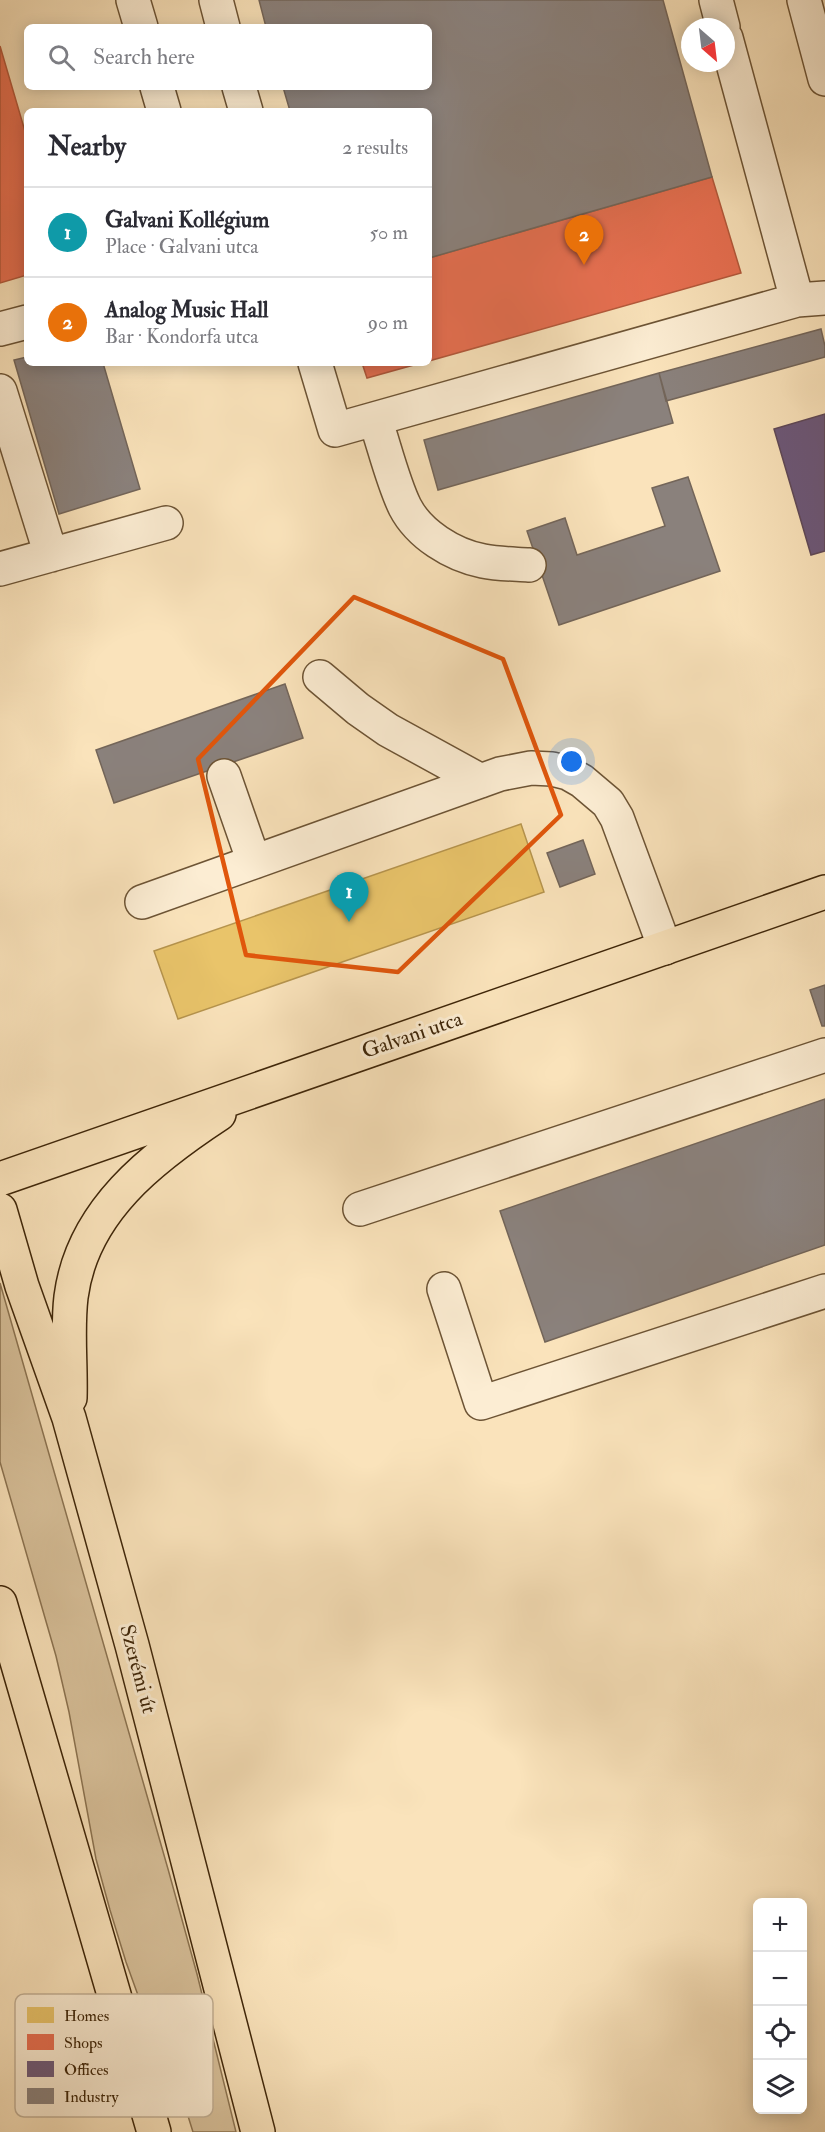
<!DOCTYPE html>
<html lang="en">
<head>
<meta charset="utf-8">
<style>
  body { margin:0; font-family:"IM FELL Double Pica",serif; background:#f2f2f3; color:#2b2b33 }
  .controls { position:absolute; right:18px; bottom:18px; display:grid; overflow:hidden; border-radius:9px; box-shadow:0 3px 15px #0003 }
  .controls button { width:54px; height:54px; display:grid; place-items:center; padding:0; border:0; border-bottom:2px solid #e1e1e2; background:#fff; color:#2b2b33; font:30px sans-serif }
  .compass { position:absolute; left:681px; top:18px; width:54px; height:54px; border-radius:50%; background:#fff; box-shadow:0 3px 15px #0003; rotate:152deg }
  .you { position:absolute; left:572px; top:762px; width:21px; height:21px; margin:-15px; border:4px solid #fff; border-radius:50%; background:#1a73e8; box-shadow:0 0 0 9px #1a73e833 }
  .badge { display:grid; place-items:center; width:39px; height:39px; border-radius:50%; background:#b45309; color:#fff; font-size:20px; font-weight:700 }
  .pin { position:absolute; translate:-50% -50px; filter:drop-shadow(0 2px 3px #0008) }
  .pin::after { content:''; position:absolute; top:32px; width:21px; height:18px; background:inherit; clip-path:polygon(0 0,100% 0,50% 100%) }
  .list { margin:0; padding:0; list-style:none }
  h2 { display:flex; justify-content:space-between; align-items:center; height:78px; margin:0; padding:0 24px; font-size:26px }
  h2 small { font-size:20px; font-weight:400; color:#7c7c81 }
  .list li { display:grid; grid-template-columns:39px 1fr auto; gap:18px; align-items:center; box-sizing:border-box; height:90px; padding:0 24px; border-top:2px solid #e1e1e2 }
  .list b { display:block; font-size:22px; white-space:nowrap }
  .list p { margin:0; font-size:20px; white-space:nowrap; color:#7c7c81 }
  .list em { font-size:20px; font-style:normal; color:#7c7c81 }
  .icon { flex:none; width:33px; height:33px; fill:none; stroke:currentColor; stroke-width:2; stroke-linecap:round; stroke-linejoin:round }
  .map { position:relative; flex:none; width:825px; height:2132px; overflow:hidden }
  .search { position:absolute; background:#fff; box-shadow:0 3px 15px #0003; left:24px; top:24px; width:408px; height:66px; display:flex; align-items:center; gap:15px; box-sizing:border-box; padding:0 21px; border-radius:9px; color:#7c7c81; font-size:22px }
  .panel { position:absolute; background:#fff; box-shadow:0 3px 15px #0003; left:24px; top:108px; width:408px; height:258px; border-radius:9px }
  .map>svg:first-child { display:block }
  .green { fill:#dac39d; stroke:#8c7452; stroke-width:1.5 }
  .homes { fill:#e9c46a; stroke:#b6944d; stroke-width:1.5 }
  .shops { fill:#e76f51; stroke:#b4593b; stroke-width:1.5 }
  .offices { fill:#6d597a; stroke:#5f4958; stroke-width:1.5 }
  .industry { fill:#8a817c; stroke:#736559; stroke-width:1.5 }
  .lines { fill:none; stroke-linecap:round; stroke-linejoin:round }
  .minor-casing { stroke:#6d5435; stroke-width:36 }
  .major-casing { stroke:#3e2508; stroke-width:36 }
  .minor { stroke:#fcedd3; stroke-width:33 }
  .major { stroke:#fae3bb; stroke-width:33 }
  .marked { fill:none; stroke:#e0560c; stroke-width:4.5; stroke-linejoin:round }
  .labels { text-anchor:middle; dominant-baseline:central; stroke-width:6; stroke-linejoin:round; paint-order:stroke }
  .street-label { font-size:21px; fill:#3e2508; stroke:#fcedd3 }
  .key { fill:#fcedd3; stroke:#c3b196; stroke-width:1.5 }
  .key-label { font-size:16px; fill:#3e2508 }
</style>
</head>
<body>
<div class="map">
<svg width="825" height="2132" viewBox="0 0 825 2132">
  <rect width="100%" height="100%" fill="#fae3bb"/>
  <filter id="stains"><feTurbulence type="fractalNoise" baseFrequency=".00333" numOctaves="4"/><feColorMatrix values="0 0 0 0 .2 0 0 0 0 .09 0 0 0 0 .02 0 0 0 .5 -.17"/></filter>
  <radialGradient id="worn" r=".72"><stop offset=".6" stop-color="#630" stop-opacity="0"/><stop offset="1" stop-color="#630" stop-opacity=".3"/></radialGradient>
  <!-- green -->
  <path class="green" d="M0 1283 168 1869 197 1974 236 2132H193L168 2052 139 1998 126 1962 110 1910 96 1859 69 1712 56 1656 0 1462Z"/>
  <!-- homes -->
  <path class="homes" d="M521 824 544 892 178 1019 154 951Z"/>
  <!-- shops -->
  <path class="shops" d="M0 46 27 138V275L0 283Z
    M712 177 741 273 429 361V258Z
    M362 363H421L367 378Z"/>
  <!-- offices -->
  <path class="offices" d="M825 414V551L811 555 774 429Z"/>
  <!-- industry -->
  <path class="industry" d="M259 0H663L712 177 429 258V111H290L283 87H429V27H266Z
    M821 329 825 346V357L666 401 659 373Z
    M27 357V363H103L140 489 59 514 14 360Z
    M659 373 673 423 438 490 424 440Z
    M688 477 720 571 559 625 527 531 565 518 577 555 665 526 652 488Z
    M285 684 303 738 114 803 96 750Z
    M583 840 595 874 560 887 547 853Z
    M825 985V1026H822L810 990Z
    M825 1099V1245L545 1342 500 1211Z"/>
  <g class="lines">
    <!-- minor casing -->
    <g class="minor-casing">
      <path id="minor" d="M133 0 141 27
        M216 0 223 27
        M716 0 723 27
        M804 0 825 79
        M726 38 797 300
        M157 87 164 111
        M239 87 246 111
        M0 329 27 322
        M315 363 335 430 797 300 825 298
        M0 391 51 555
        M375 419C384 445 393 483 405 507 419 534 452 555 483 561 498 564 514 564 529 565
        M0 569 166 523
        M320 677 358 709 388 730 481 781
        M224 776 254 862
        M142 902 500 774 531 768 552 769 568 773 582 781 608 803 617 818 665 948
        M360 1209 825 1055
        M444 1289 481 1403 825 1291"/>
    </g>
    <!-- major casing -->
    <g class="major-casing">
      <path id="major" d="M0 1179 825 892
        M0 1210 22 1286 69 1418 132 1645 258 2132
        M70 1398C71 1364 67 1330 71 1297 82 1211 152 1158 219 1114
        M0 1603 154 2132"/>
    </g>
    <!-- minor -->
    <use href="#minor" class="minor"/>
    <!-- major -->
    <use href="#major" class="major"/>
  </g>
  <!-- marked area -->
  <path class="marked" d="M354 597 503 659 561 815 398 972 246 955 198 759Z"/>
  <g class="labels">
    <!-- street labels -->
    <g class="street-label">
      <text transform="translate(412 1035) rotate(-19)">Galvani utca</text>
      <text transform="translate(138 1669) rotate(75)">Szerémi út</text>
    </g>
  </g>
  <!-- legend -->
  <rect x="15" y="1994" width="198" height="123" rx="9" class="key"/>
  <rect x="27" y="2007" width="27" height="16" fill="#e9c46a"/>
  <rect x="27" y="2034" width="27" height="16" fill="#e76f51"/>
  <rect x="27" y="2061" width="27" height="16" fill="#6d597a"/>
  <rect x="27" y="2088" width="27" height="16" fill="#8a817c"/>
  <g class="key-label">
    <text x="64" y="2021">Homes</text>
    <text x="64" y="2048">Shops</text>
    <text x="64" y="2075">Offices</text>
    <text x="64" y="2102">Industry</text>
  </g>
  <rect width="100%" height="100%" filter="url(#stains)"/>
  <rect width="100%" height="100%" fill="url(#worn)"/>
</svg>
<div class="controls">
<button>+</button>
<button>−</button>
<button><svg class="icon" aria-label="locate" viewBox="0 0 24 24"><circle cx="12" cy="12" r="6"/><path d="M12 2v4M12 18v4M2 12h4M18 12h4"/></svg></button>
<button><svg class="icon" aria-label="layers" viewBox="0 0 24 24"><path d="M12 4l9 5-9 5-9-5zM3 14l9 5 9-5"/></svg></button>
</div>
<svg class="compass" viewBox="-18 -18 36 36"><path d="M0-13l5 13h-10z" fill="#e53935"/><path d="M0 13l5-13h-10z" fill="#7c7c81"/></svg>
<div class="you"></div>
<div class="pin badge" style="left:349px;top:922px;background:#0f9aa8">1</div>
<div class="pin badge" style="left:584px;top:265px;background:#e8710a">2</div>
<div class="search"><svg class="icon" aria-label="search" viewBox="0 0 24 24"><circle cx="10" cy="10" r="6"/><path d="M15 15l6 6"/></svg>Search here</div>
<section class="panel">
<h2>Nearby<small>2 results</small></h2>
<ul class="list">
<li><span class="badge" style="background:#0f9aa8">1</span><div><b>Galvani Kollégium</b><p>Place · Galvani utca</p></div><em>50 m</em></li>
<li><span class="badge" style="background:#e8710a">2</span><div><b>Analog Music Hall</b><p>Bar · Kondorfa utca</p></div><em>90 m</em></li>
</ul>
</section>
</div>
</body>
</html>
